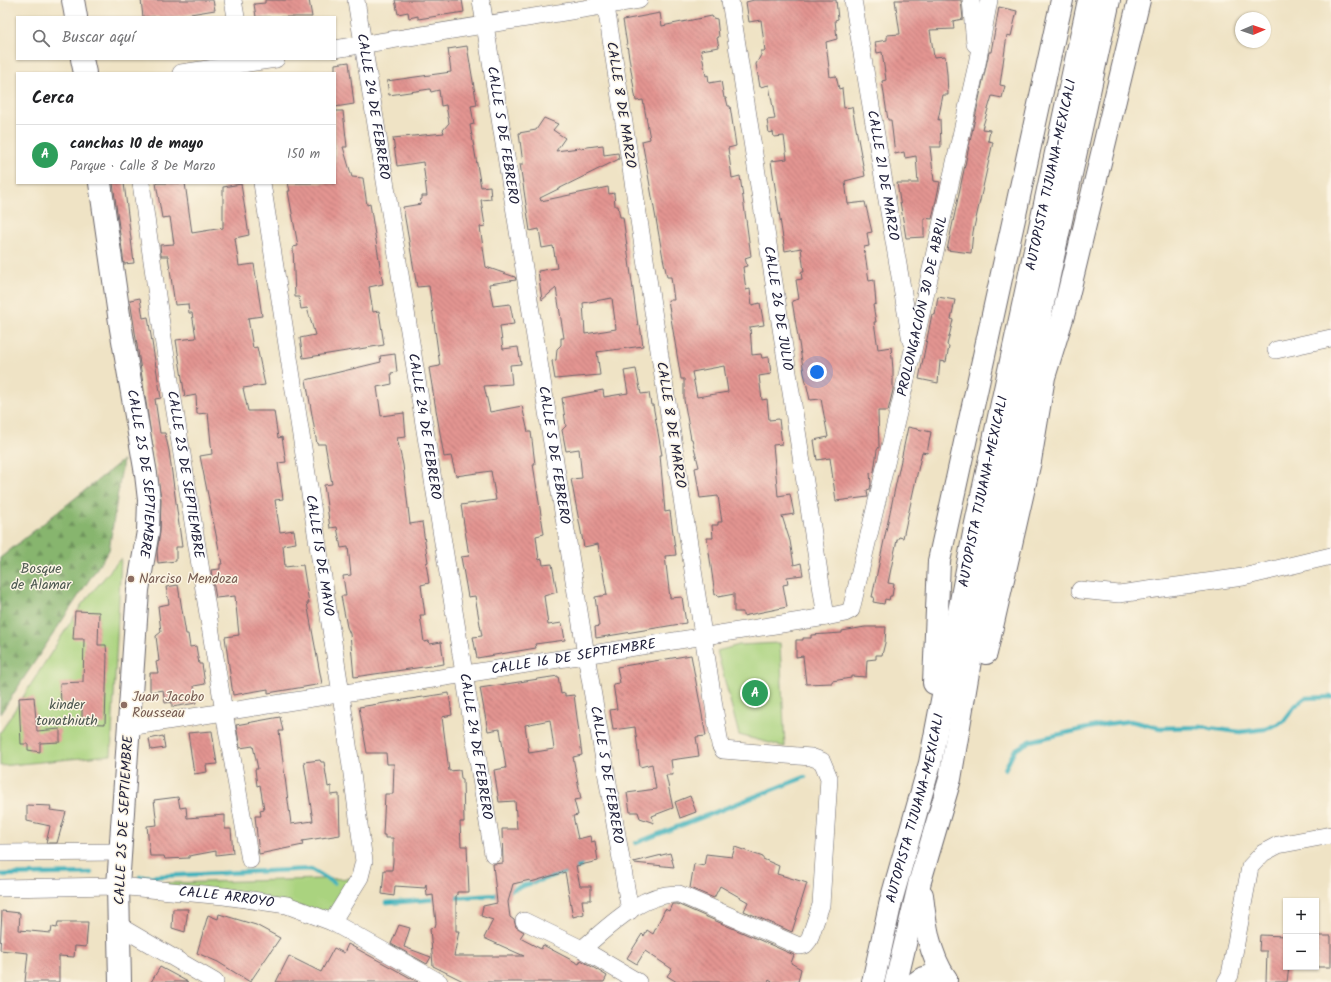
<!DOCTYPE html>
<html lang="es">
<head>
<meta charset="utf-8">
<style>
  body { margin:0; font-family:Kalam,sans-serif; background:#f6f6f6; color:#202124 }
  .controls { position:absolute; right:12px; bottom:12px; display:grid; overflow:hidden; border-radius:0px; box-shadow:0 1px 3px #0004 }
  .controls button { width:36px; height:36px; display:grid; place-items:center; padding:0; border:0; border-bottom:1px solid #e0e0e0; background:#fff; color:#202124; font:20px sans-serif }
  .compass { position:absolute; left:1235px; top:12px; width:36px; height:36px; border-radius:50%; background:#fff; box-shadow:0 1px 3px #0004; rotate:88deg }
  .you { position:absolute; left:817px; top:372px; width:14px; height:14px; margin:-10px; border:3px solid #fff; border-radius:50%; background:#1a73e8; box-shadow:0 0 0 6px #1a73e833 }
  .badge { display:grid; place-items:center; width:26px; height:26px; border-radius:50%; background:#0f766e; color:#fff; font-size:13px; font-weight:700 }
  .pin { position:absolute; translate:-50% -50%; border:2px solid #fff; box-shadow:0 1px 4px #0006 }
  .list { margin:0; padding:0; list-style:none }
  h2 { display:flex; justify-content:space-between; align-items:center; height:52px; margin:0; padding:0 16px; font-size:17px }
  h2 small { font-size:13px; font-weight:400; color:#757577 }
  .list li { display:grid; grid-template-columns:26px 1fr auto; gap:12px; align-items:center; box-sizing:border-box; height:60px; padding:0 16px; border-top:1px solid #e0e0e0 }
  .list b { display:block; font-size:15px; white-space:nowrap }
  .list p { margin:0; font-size:13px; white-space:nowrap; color:#757577 }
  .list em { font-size:13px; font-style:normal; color:#757577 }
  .icon { flex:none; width:22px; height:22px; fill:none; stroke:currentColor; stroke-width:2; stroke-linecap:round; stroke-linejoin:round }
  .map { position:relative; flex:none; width:1331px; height:982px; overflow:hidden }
  .search { position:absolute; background:#fff; box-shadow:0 1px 3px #0004; left:16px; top:16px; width:320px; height:44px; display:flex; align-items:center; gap:10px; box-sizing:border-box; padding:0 14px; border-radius:0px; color:#757577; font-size:15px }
  .panel { position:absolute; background:#fff; box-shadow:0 1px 3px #0004; left:16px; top:72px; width:320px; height:112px; border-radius:0px }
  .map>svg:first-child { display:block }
  .forest { fill:url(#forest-firs); stroke:#546c54 }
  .green { fill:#aad37f; stroke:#667a5d }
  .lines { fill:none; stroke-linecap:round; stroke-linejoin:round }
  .stream { stroke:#42b2bc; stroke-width:4.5 }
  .building { fill:url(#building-back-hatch); fill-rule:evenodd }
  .minor-casing { stroke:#6a666b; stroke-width:18 }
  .secondary-casing { stroke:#6a666b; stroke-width:24 }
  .trunk-casing { stroke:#6a666b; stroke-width:24 }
  .motorway-casing { stroke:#6a666b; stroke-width:24 }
  .minor { stroke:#fff; stroke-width:17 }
  .secondary { stroke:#fff; stroke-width:22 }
  .trunk { stroke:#fff; stroke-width:22 }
  .motorway { stroke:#fff; stroke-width:22 }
  .education-dot { fill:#8d6e63; stroke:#fcf5e5; stroke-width:1.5 }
  .labels { text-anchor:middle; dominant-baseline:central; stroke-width:3; stroke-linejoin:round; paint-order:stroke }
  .street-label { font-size:14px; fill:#22223b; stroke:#fcf5e5 }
  .park-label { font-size:14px; fill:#4b574f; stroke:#fcf5e5 }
  .education-label { font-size:14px; fill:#785e54; stroke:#fcf5e5; text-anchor:start }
</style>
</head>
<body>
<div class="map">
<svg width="1331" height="982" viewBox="0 0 1331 982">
  <defs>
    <pattern id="forest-firs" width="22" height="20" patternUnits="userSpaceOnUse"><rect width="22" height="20" fill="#87b56e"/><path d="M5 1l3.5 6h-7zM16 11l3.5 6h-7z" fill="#6e935c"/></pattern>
    <pattern id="building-back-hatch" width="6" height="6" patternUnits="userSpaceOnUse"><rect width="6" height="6" fill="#e39491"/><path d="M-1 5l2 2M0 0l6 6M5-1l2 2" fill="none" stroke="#b87878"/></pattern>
  </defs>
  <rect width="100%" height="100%" fill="#fcf5e5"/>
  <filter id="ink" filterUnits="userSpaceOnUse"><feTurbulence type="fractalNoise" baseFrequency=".025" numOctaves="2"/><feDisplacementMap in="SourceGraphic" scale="8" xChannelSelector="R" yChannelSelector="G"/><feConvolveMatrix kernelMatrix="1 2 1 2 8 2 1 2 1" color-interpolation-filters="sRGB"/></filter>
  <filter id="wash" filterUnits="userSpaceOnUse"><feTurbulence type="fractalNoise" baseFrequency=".012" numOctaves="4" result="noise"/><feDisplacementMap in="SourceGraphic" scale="16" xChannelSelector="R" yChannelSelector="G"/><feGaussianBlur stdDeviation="0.9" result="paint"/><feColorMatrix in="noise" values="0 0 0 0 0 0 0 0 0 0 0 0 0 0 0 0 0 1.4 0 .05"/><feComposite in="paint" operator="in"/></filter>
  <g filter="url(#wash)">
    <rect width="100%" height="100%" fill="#efe3c5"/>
    <!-- forest -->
    <path class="forest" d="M123 460 109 550 0 714V558Z"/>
    <!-- green -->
    <path class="green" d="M121 558 111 755 0 766V733L82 604Z
      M780 643 785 747 739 735 717 651 739 645Z
      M362 878 336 920 128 884Z"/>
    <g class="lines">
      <!-- stream -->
      <path class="stream" d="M1005 769 1015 750 1030 741 1106 724 1130 721 1160 728 1201 727 1240 732 1265 729 1283 722 1295 706 1305 698 1331 697
        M636 843 805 777
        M571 870 581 866
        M0 875 91 873
        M140 877 311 869 334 883
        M452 898 496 895 564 872
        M387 903 438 899"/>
    </g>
    <g id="blocks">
      <!-- building -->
      <path class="building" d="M141 0H213L215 10 172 17H143Z
        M265 0H309L312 17H256L254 4 265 3Z
        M395 0H462L464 12 418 19V16L409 18 408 12 398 14Z
        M754 0H836L838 19 835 20 837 39 826 42 830 77 836 76 839 89 842 88 844 108 852 107 865 176 845 181 848 204 865 202 872 232 867 233 869 246 864 247 869 281 874 280 876 304 873 305 876 322H874L878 349 891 347 893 369V390L888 411H878L879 447 877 450 874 472 870 473 871 484 870 489 867 490 868 497 836 501 830 458 817 460 814 440 828 437 821 399 810 400 804 373 792 301 799 299 796 280 802 279 801 272H804L801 248 785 251 771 161 787 159 784 136 774 137 773 132 769 133 767 120 775 119 769 85 760 87 756 64 761 55V51H765L761 20 749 22 746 2Z
        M895 0H961L963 19 953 21 954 29 930 30 934 57 945 56 947 74 948 95H943L938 120 940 119 941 147H930L934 181 940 182 932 219 924 218V237L906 238 897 183H918L916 156 905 158 904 152 895 154 891 120H888L882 81 886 80 882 52 877 53 875 42 887 40V35L900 34Z
        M999 7 1017 11 1011 36 1007 35 1000 85 1005 86 1002 98 992 96 982 129 990 130 988 141 993 142 973 232 971 253 947 250 989 52H991Z
        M660 13 662 26 712 16 713 18 717 19 719 37 717 38 719 47 701 50 706 76 708 75 709 83 721 81 724 98H726L728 106H730L736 146 728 148 732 178 740 176 751 256 745 258 747 266 743 267 746 290 750 289 752 305 760 303 764 325 750 327 752 355 761 354 762 358 769 357 771 374 759 376 762 400 767 399 769 420 779 419 782 444 773 445 778 496 790 494 794 514 782 516 790 541 794 565 801 563 803 575 787 577 788 584 783 585 787 607 743 616V612H734V594L718 597 717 594 715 595 707 538H713L712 525H718V522H722L718 496 700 498 695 468 699 467 692 439H691L684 400V379H681L668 300H674L671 277H667L663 258 642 141 650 139 643 100 636 101 623 20ZM724 366 728 392 697 397 692 372Z
        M467 46 477 105 471 106 474 124 470 125 481 187 490 186 491 199 481 200 485 226 480 227 486 267 515 277 516 280 489 284 493 306 510 304 514 324 500 326 503 349 518 347 521 364 510 365 512 384 484 386 490 412 522 406 528 432H531L535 464H533L544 534 536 536 539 560 542 559 543 565 552 564 557 592 544 596 548 625 562 623 565 640 535 644 536 648 477 658 473 637 482 636 475 596 468 597 461 557 469 556 461 505 496 500 491 471 456 476 451 456 444 457 429 368 440 366 429 286 417 287 403 207 421 204 420 200 422 199V196H427L423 162 397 166 393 138 444 133 443 130 449 123 446 105 441 106 439 90 431 92 430 89 389 95 387 81 451 72 448 49Z
        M349 62 354 104 335 107V64Z
        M335 111H343L347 147H343L352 177 363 178 367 205 370 204 383 284 369 287 373 312 379 311 384 345 303 358 300 338 315 335 307 308 301 309 299 297H295L293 247 298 246 288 191H290L288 183H335Z
        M544 118 558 124 553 130 565 138 556 151 603 145 604 155 618 153 619 159 540 198 541 201 608 187 609 194 614 193 615 206H618L620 217H623L638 326 640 325 643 346 597 352 600 375 555 379 552 361 556 360 557 349 561 345V338H564L556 288 542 300 538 271 557 268 553 246 542 248 539 229 530 231 520 164H523L519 133 536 130ZM612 298 616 329 585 334 583 303Z
        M113 183H124L134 263 124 264Z
        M156 183H185L192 233 223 228V187L241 184 249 235 235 238 239 266 254 264 262 316 248 318 253 348 257 347 265 385 243 388 248 411H274L278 438 282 437 286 462 278 463 283 499 275 500 280 532 294 530 296 543 283 545 285 567 303 565 309 603H307L322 684 268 693V689L233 695 225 637 239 635 235 596 216 598 211 570 220 569V564H222L200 456 212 454 208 413 197 414 196 395 185 397 176 340 196 338 192 313H189L188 304 175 305 168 256H161L160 245 174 244 170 217 162 218Z
        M938 297 955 300 951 319 953 320 947 345 949 346 946 362 940 361 938 383 919 379 932 314 935 315Z
        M140 298 143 318 148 317 161 398 155 399 160 433H165L169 451 182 547H176V561L158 563 157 551 160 532 161 499 130 300Z
        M395 354 397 372 391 373 392 384 377 387 381 416 404 413 406 437 397 438 403 465 410 524 422 522 428 562 426 563 429 583 421 585 425 615H420L424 642 429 641 430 644 441 642 444 664 354 677 350 634 347 627 341 596H346L343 576 351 575 348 547 341 548 337 527 330 528 324 485 332 484 325 444H317L306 380 381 362 380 356Z
        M636 369 641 394 649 393 651 405H653L662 455H660L665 512 670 511 676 555 665 556 670 598 682 597 686 623 596 638 595 627 599 626 595 597 607 595 598 544 584 547 571 479 582 478 579 449 566 451 562 430 566 426 562 398 603 390 604 397 628 393 624 371Z
        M908 427 931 432 927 453 922 452 903 538 899 537 897 540 893 559 888 583 894 584 892 596H890L889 600 885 599 884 604 873 602 874 597H872Z
        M178 585 186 634H188L190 647 196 646 199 664H202L205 684 194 686 196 703 172 707V702L165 703 163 690 150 692V673H158L156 662 159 661 156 636 161 632 158 606 169 604 166 587Z
        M75 611 99 612 98 645H106L107 656 105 724 82 723V703L61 704 60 683 83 682 84 639H73Z
        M865 627H886L885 643 882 655H876V659L867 660 866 677 851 676V678L832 681V683L806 684 803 656 796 657V640H803V638H811V635L842 633V631Z
        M691 655 706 736 696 737 699 756 671 760 673 775H666L673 808 652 816 654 823 640 818 638 812H630L627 793 656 789 652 764 640 767 635 727 613 730 610 710 617 709 613 684 620 683 617 667Z
        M558 676 561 694 565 693V696L574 695 582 755 573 757 581 799 574 800 578 815 573 816 578 839 590 836 591 842 595 841 598 861 576 866 580 886H591V900H582L584 914 573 917 565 872 531 882 530 880 513 884 508 902 510 917 514 920 516 927 524 932 520 938 541 949 543 945 579 964 581 960 607 976 604 982H465L433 966 430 928 435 927 436 923 433 895 427 896 426 884 425 888 395 886 394 896 382 894 384 870H392L393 861V838H385V835H383L385 794H393L394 764H387L386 753H367L359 707 449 693 452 715 442 717 449 771 460 770 461 778 463 779 464 822H460L461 846H467L469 892H457V895H456V931H459L454 956H524L484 938 493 920 481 916 483 906 497 903 493 864 503 863 502 829H517L515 801 499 802 494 770 506 768 500 729 488 731 480 688ZM550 720 554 749 529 753 525 725Z
        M34 697 37 731 60 729V742L40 743V752L28 750V744H21L19 698Z
        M280 717 283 731H279L291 824 313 821 304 762 320 760 321 762H324L328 787 331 786V795L339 794 340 835 302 841 303 845 259 854 255 816H261L260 810 264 809 260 785 257 786 255 769H258L253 746 240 748 236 725Z
        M212 731 217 764 206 765 207 772 194 774 188 733Z
        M163 736 165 748 151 750 149 739Z
        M690 796 696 812 680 818 675 802Z
        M178 797 180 808 186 807 187 818 225 815V829H231L233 853 216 855V851L189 856V858L165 859 164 856H150L147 826 157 825 154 800Z
        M27 805 51 806 50 810 66 812 57 843H46L50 826 27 821Z
        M735 847 763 857V859L779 866 777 874 807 883 792 932 744 911 748 902 720 886 714 898 690 888 694 864 704 866 706 854 732 857Z
        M670 853 674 867 634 863V862Z
        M672 904H677L794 955 791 963 801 969 798 982H772L769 980 768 982H677L667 976 672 969 645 951 637 964 627 958 642 934 644 936 647 930 653 934 665 909 669 911Z
        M173 909H188L185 932 172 928Z
        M2 911 20 913 19 930 51 933 52 927 57 928 58 922H88L86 947 75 946 74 957 59 956V982H25L28 953 0 950Z
        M219 914 256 925 280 938 250 982 218 962 197 953 208 915 218 919Z
        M399 925 410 928 404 947 431 957 427 964 391 944Z
        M1260 935 1286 936V967H1289L1287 982H1266L1267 951H1259Z
        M1318 936H1331V967H1317Z
        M348 944 418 982H276L289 956 321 972 334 948 344 953Z
        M160 967 188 982H151Z"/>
    </g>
  </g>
  <g filter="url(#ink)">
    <use href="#blocks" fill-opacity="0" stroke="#6a666b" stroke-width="1"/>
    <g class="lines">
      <!-- minor casing -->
      <g class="minor-casing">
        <g id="minor">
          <path d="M233 0 236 17"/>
          <path id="s1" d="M356 0 493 854"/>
          <path id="s2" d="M481 0 586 655 630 911"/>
          <path id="s3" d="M730 0 826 617"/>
          <path id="s4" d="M853 0 911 341"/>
          <path d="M971 0 975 44"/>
          <path d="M335 49 639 0"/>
          <path d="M181 73 276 59"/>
          <path id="s5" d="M141 183 163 338 224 712 250 860"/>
          <path id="s6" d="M262 183 341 694 364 861 360 877 332 922"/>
          <path d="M1276 350 1331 338"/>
          <path d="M1080 590 1119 594 1243 577 1331 556"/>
          <path id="s7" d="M129 727 826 617 845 613 851 610 913 350 977 64 989 0"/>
          <path d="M0 853 121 852"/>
          <path id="s8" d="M0 888 118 886 224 896 287 905 332 922 439 982"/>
          <path d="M524 921 582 949 638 982"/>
          <path d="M119 926 215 982"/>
          <path d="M582 949C609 927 641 892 679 894L799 946 805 945 809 940 821 905 829 778 822 761 811 757 723 750 720 745 605 0"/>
          <path d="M1226 982 1230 975 1250 867 1263 853 1278 845 1331 835"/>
        </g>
      </g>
      <!-- secondary casing -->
      <g class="secondary-casing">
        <g id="secondary">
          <path d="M73 0 76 17"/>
          <path d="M82 59 85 73"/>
          <path id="s9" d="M100 183 121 329 146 474 149 500 148 531 138 590 118 886 120 982"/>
        </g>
      </g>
      <!-- trunk casing -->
      <g class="trunk-casing">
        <path id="trunk" d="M917 982C926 974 935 976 946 979"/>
      </g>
      <!-- motorway casing -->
      <g class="motorway-casing">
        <g id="motorway">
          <path d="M986 653 1030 461 1044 377 1064 312 1139 0"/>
          <path d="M934 683 939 561 1062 0"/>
          <path d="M922 895C925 924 929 954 946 979"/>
          <path id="s10" d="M873 982 891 901 930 763 975 528 1089 0"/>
          <path d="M896 982 920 881 950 779 984 578 1012 455 1026 381 1109 0"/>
        </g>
      </g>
      <!-- minor -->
      <use href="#minor" class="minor"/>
      <!-- secondary -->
      <use href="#secondary" class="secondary"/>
      <!-- trunk -->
      <use href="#trunk" class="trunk"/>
      <!-- motorway -->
      <use href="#motorway" class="motorway"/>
    </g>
  </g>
  <!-- markers -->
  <g class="education-dot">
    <circle cx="131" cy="579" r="4"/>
    <circle cx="124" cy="705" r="4"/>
  </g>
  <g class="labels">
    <!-- street labels -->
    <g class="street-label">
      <text transform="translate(621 105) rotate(81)">CALLE 8 DE MARZO</text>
      <text stroke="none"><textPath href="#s1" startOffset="108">CALLE 24 DE FEBRERO</textPath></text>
      <text stroke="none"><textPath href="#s2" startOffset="137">CALLE 5 DE FEBRERO</textPath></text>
      <text stroke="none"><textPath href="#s4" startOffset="178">CALLE 21 DE MARZO</textPath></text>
      <text stroke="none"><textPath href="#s10" startOffset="827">AUTOPISTA TIJUANA-MEXICALI</textPath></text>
      <text stroke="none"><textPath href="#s7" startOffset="1044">PROLONGACIÓN 30 DE ABRIL</textPath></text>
      <text stroke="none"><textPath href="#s3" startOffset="312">CALLE 26 DE JULIO</textPath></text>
      <text transform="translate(671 425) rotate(81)">CALLE 8 DE MARZO</text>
      <text stroke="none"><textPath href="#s1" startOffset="432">CALLE 24 DE FEBRERO</textPath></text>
      <text stroke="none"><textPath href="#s2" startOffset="461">CALLE 5 DE FEBRERO</textPath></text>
      <text stroke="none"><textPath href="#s9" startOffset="294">CALLE 25 DE SEPTIEMBRE</textPath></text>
      <text stroke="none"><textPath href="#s5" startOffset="295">CALLE 25 DE SEPTIEMBRE</textPath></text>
      <text stroke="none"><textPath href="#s10" startOffset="503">AUTOPISTA TIJUANA-MEXICALI</textPath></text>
      <text stroke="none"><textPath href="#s6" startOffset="377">CALLE 15 DE MAYO</textPath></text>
      <text stroke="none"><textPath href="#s7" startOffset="450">CALLE 16 DE SEPTIEMBRE</textPath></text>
      <text stroke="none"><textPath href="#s1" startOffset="756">CALLE 24 DE FEBRERO</textPath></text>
      <text stroke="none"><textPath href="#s2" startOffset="785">CALLE 5 DE FEBRERO</textPath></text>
      <text stroke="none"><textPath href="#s10" startOffset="179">AUTOPISTA TIJUANA-MEXICALI</textPath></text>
      <text transform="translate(124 820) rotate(-87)">CALLE 25 DE SEPTIEMBRE</text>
      <text stroke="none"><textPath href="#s8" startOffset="227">CALLE ARROYO</textPath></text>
    </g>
    <!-- park labels -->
    <g class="park-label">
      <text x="41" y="569">Bosque<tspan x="41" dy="16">de Alamar</tspan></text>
      <text x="67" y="705">kinder<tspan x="67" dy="16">tonathiuth</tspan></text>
    </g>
    <!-- education labels -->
    <g class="education-label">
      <text x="139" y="579">Narciso Mendoza</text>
      <text x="132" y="697">Juan Jacobo<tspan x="132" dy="16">Rousseau</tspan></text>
    </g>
  </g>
</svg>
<div class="controls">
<button>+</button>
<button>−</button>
</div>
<svg class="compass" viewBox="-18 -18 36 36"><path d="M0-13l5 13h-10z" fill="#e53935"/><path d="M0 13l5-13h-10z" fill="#757577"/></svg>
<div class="you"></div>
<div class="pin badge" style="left:755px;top:693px;background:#2e9e5b">A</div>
<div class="search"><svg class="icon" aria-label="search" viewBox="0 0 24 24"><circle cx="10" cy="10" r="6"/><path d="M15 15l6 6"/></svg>Buscar aquí</div>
<section class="panel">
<h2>Cerca<small></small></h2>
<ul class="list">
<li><span class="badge" style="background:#2e9e5b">A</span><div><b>canchas 10 de mayo</b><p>Parque · Calle 8 De Marzo</p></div><em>150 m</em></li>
</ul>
</section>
</div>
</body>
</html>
